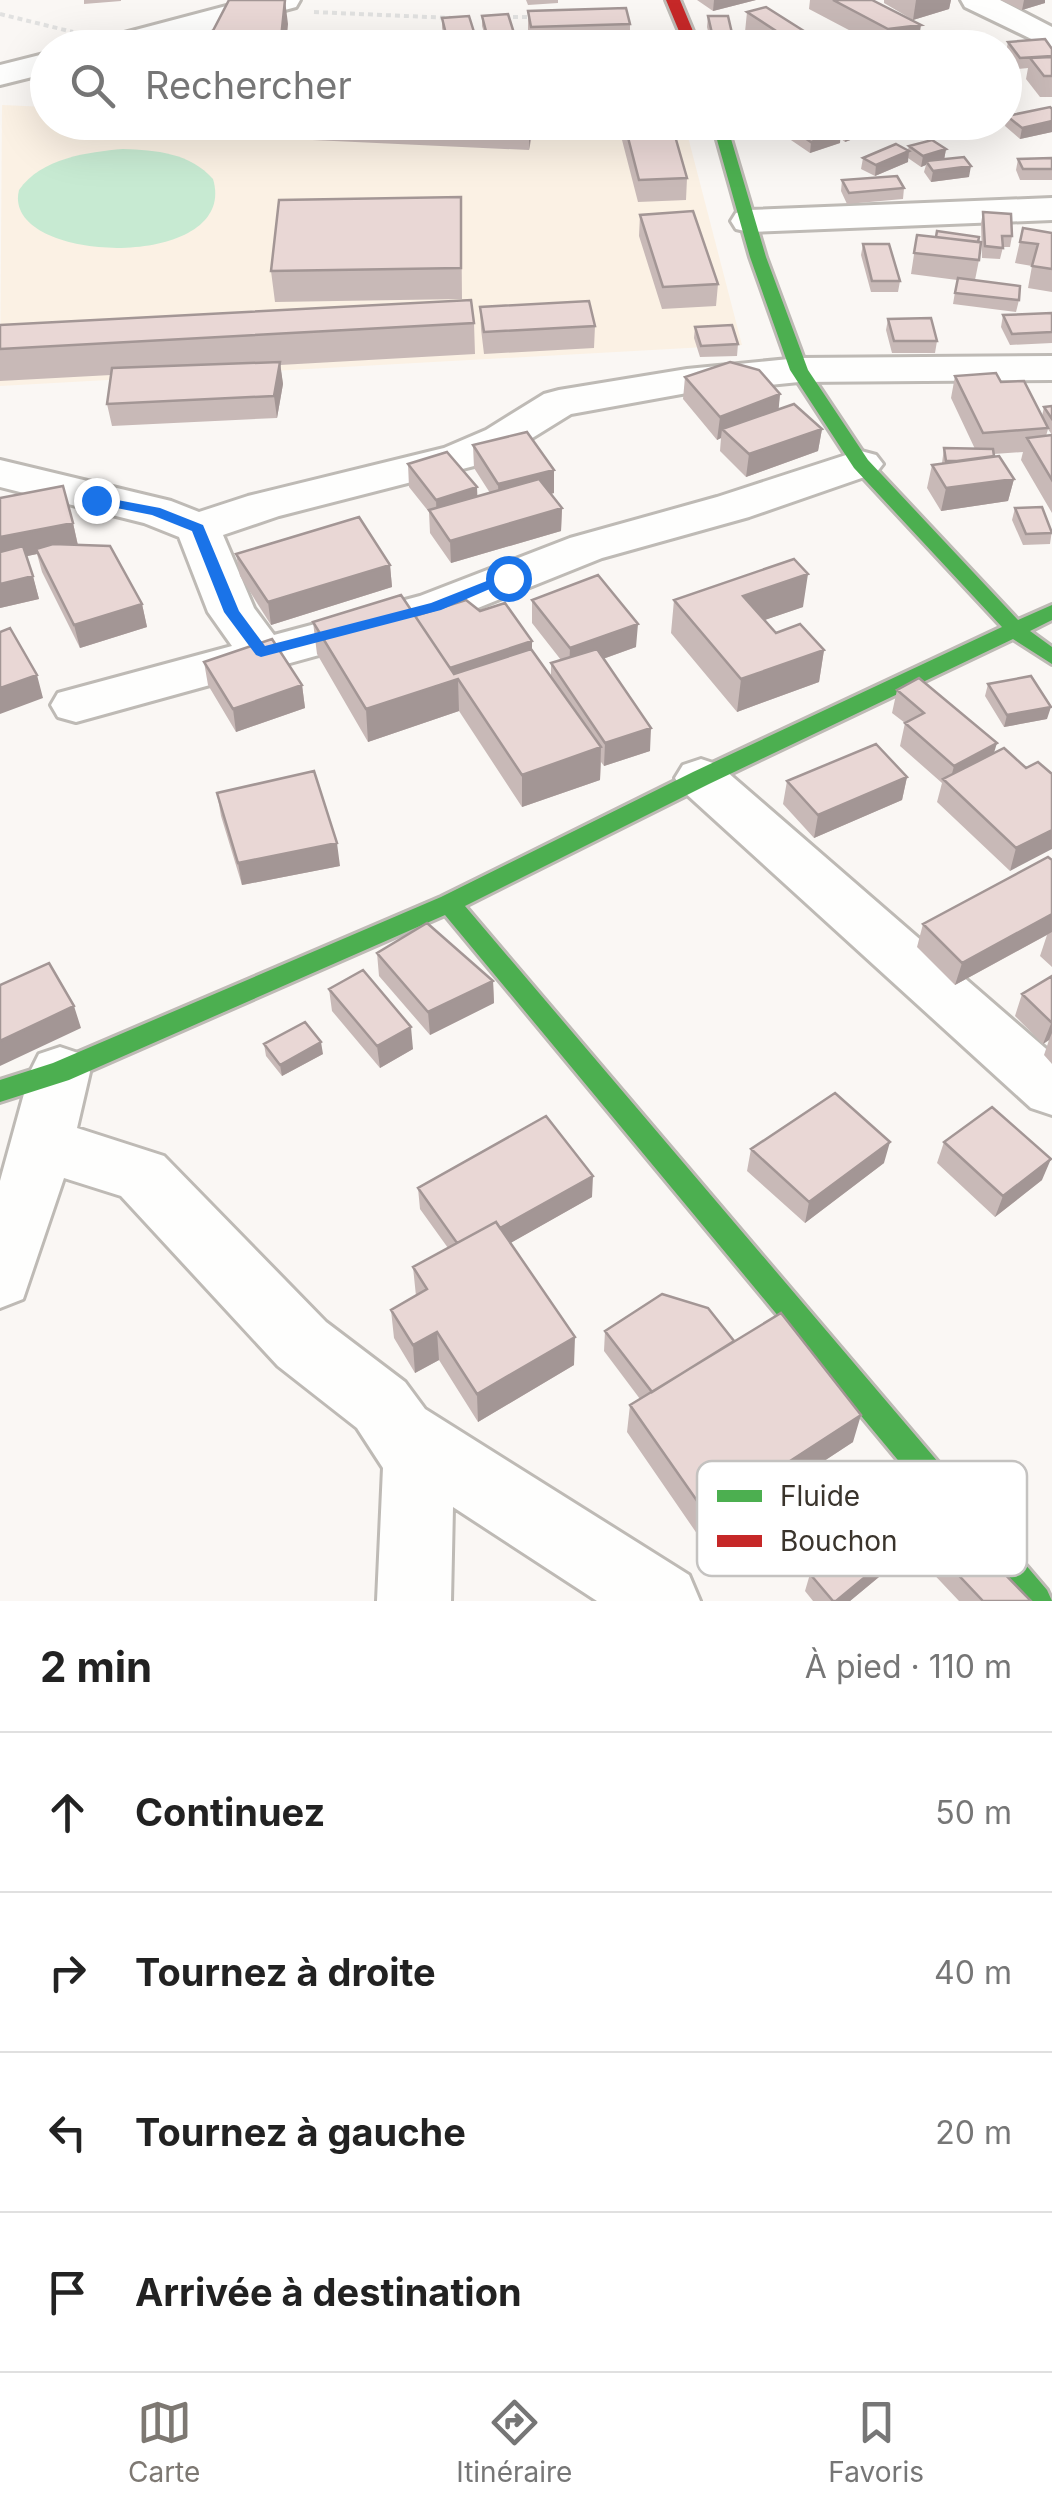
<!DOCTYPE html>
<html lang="fr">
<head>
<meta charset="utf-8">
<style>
  body { margin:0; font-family:Inter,sans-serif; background:#f6f6f6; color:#222 }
  .stop { position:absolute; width:30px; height:30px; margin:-22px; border:8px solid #1a73e8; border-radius:50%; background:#fff }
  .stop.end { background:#1a73e8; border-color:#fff; box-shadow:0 2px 10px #0008 }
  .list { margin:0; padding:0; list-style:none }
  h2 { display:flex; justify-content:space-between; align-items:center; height:130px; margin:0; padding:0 40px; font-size:42px }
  h2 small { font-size:32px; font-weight:400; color:#767676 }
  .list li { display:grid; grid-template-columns:65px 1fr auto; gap:30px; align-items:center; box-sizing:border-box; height:160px; padding:0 40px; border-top:2px solid #e0e0e0 }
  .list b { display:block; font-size:38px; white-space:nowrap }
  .list em { font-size:32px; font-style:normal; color:#767676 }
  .icon { flex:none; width:55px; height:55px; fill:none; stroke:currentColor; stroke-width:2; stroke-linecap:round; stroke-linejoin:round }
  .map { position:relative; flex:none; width:1052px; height:1601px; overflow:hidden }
  .search { position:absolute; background:#fff; box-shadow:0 10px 40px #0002; left:30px; right:30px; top:30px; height:110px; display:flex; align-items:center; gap:25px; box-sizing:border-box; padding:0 35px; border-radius:55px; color:#767676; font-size:38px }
  .sheet { height:770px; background:#fff }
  nav { display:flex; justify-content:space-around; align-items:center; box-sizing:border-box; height:140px; border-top:2px solid #e0e0e0; background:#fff; font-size:28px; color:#767676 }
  nav a { display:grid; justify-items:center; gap:5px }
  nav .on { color:#7d7872 }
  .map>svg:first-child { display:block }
  .built { fill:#fbf1e4 }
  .green { fill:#c7ead2 }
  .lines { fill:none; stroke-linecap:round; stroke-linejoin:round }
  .street-casing { stroke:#bebab5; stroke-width:6 }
  .fast-casing { stroke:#bebab5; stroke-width:6 }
  .jam-casing { stroke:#bebab5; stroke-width:6 }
  .path { stroke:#e1e1e0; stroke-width:4; stroke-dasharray:5 4; stroke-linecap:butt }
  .street { fill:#fefefd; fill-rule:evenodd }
  .fast { fill:#4caf50; fill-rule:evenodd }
  .jam { fill:#c62828; fill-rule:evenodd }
  .wall { fill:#c8b9b7 }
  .shaded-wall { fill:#a39695 }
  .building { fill:#e9d7d5; stroke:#a39695; stroke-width:2.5 }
  .route { fill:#1a73e8 }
  .key { fill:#fff; stroke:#c4c2c0; stroke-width:2.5 }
  .key-label { font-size:28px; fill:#3a342c }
</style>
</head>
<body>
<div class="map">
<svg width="1052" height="1601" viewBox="0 0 1052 1601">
  <rect width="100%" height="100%" fill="#faf7f4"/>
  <!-- built -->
  <path class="built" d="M2 105 47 107 48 122H428L687 133 742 345 0 386Z"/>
  <!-- green -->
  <path class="green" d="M123 149C156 150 190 153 213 179 241 272 0 266 19 190 41 158 88 152 123 149Z"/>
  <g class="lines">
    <!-- street casing -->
    <g class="street-casing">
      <path id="street" d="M249 0H300L296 7 144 48H89L94 41Z
        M961 0H1000L1052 27V49L965 7Z
        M48 53V73L0 85V65Z
        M658 122H735L736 124 731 131C710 136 684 134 663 129Z
        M1052 198V220L749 232 736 229 731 221 736 213 749 210Z
        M1052 356V380L799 382 687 393 571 414 516 448 474 466 279 516 223 535 254 608 274 635 420 596 570 538 717 497 846 455 861 451 876 455 883 464 876 473 749 517 602 558 453 618 76 722 58 717 51 705 58 693 232 646 208 612 179 537 144 523 0 487V460L171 501 199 512 248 496 444 448 486 430 544 394 559 390 687 369 799 358Z
        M701 759 719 765 1052 1054V1115L1031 1108 683 791 675 778 683 765Z
        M60 1047 81 1054 90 1072 77 1128 164 1156 326 1322 405 1382 425 1409 689 1575 700 1601H597L453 1507 451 1601H377L383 1468 357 1428 278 1366 121 1196 64 1178 23 1299 0 1308V1181L30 1072 39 1054Z"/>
    </g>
    <!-- fast casing -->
    <g class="fast-casing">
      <path id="fast" d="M712 122H726L766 257 808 370 868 460 1018 620 1052 605V620L1030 631 1052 647V664L1013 639 709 784 465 906 1047 1590 1052 1601H1015L445 915 69 1080 0 1102V1080L53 1063 441 897 693 772 1002 627 854 468 790 370 750 257Z"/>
    </g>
    <!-- jam casing -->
    <g class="jam-casing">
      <path id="jam" d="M666 0H680L700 48H686Z"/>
    </g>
    <!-- path -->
    <path class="path" d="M314 12 452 18
      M0 14 73 32
      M504 17H536"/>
    <!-- street -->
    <use href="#street" class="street"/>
    <!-- fast -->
    <use href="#fast" class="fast"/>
    <!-- jam -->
    <use href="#jam" class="jam"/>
  </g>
  <!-- wall -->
  <path class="wall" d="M84 0H121V1L84 4Z
    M526 0H558V3L528 5Z
    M697 0H756L713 11Z
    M810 0H872L918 45 883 48 809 9Z
    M884 0H951L949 9 913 20 884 3Z
    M1001 0H1045V3L1022 10Z
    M528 11 630 24V45L531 48 528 31Z
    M747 12 815 38 814 48H769L745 32Z
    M482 16 514 33V43L488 45 482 26Z
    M708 16 734 42 733 48H712L707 27Z
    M442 18 474 32 475 42 446 44 442 28Z
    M1008 42 1052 49V97H1040L1026 79 1028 68 1018 69 1006 52Z
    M1052 109V132L1020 139 1005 126 1007 116Z
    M244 122H532V136L529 150 246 137Z
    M622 122H671L687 178 686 200 638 202 622 140Z
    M793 122 870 123 869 133 845 142 840 138V143L810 153 785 136 786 125Z
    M909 146 946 149 944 160 969 177 931 182 924 172 926 165 921 167 908 158V162L875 176 861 169 863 158 908 150Z
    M1052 158V180H1020L1016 170 1018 159Z
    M842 180 904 188 903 199 847 204 841 191Z
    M461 197 462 299 275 302 271 271Z
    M983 212 1012 236 1010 247H1003L1000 259 982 258 981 223Z
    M640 215 718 284 716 306 662 309 639 236Z
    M1023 228 1052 233V292L1028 288 1032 266 1015 263Z
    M917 235 978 242 979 260 975 280 1019 300 1016 312 953 304 957 280 911 274Z
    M863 244 900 281 898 292H871L861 255Z
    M480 307 595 326 594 348 484 354 481 329Z
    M1052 313V343L1010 345 1001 327 1003 315Z
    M888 319 937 341 935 353H892L886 330Z
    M474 323 475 354 280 365 283 384 277 418 112 426 107 404 111 375 0 381V325Z
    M695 327 738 344 737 356 700 357 694 338Z
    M955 376 1001 382 1042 416 1044 407 1052 406V435L1048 429 1046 436 1052 435V513L1021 460 1023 452 994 454 1014 479 1008 501 941 511 927 488 932 465 942 463 944 448 975 449 951 398Z
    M685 377 780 394 778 410 822 429 818 451 746 477 720 451 721 438 717 440 683 399Z
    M473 445 554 470V493L551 494 562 508 561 531 451 563 430 533 429 512 409 487 408 464 477 496 490 493 474 468Z
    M0 498 73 523 78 545 142 604 147 627 80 648 42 572 37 554 27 556 39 599 0 608Z
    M1015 508 1052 530 1050 544 1023 545 1012 520Z
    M236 554 390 565 392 587 271 625 240 576Z
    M532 600 636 647 603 659 650 751 604 766 601 762 600 780 522 807 459 711 368 742 317 654 313 622 415 616 480 611 532 641V650L551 677V663L561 660 532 623Z
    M674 600 803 607 764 620 776 633 824 650 819 682 737 712 671 633Z
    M204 662 302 685 305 708 236 732 208 685Z
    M988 684 1047 719 1004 727 985 696Z
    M897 690 994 754 1026 768 1052 774 1010 871 937 802 942 783 900 746 905 723 892 713Z
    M907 777 902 800 814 838 783 804 787 781Z
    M217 793 340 866 242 885 221 816Z
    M1052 860V967L1040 956 1047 935 955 985 917 947 923 924Z
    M377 953 493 981 494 1003 430 1035 379 976Z
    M1052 976V1064L1044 1055 1049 1040 1043 1044 1015 1016 1022 994Z
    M329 989 413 1049 380 1068 332 1011Z
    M264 1044 323 1054 282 1076 266 1056Z
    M944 1142 1042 1180 995 1217 937 1163Z
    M751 1149 884 1163 805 1223 747 1171Z
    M418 1188 592 1197 510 1243 574 1365 478 1422 439 1360 415 1373 394 1338 391 1310 416 1296 413 1267 448 1248 420 1209Z
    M605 1331 734 1341 853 1442 702 1541 627 1432 630 1405 640 1399 604 1351Z
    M932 1533 850 1601H813L805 1591 810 1574Z
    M933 1548 1031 1601H959L925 1565Z"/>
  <!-- shaded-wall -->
  <path class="shaded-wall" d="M285 0 288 24 286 48H280Z
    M714 0H756L713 11Z
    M916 0H951L949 9 913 20Z
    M1024 0H1045V3L1022 10Z
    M921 25 918 45 886 48 888 29Z
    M1052 121V132L1020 139 1022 128Z
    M529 122H532L529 150Z
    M870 123 869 133 845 142 847 131Z
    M841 132 840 143 810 153 811 142Z
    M946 149 944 160 926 161V165L921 167 923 156Z
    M909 151 908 162 875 176 876 165Z
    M971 166 969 177 931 182 933 171Z
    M280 362 283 384 277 418 274 396Z
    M780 394 778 416 722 429 721 438 717 440 720 417Z
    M822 429 818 451 746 477 749 454Z
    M554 470V493L499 507 498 484Z
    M1014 479 1008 501 941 511 946 488Z
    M477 487 478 510 437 523 436 500Z
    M562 508 561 531 451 563 450 541Z
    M73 523 78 546 36 549 37 554 0 562V537Z
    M390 565 392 587 271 625 268 602Z
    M808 574 803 607 739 629 743 596Z
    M33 576 39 599 0 608V584Z
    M142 604 147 627 80 648 74 625Z
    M638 624 636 647 569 671 570 648Z
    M532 641V664L458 679 459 711 368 742 366 709 445 670Z
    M824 650 819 682 737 712 741 679Z
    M37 675 43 698 0 714V688Z
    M302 685 305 708 236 732 233 709Z
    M1051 707 1047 719 1004 727 1007 715Z
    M651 728 650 751 604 766 605 743Z
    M997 743 990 766 949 785 954 766Z
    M601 747 600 780 522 807V775Z
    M907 777 902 800 814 838 818 815Z
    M1052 830V849L1010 871 1016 848Z
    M337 843 340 866 242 885 238 863Z
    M1052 914V932L955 985 962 963Z
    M493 981 494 1003 430 1035 428 1012Z
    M74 1006 81 1028 0 1066V1041Z
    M1052 1021V1033L1049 1040 1043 1044Z
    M411 1027 413 1049 380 1068 377 1046Z
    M321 1042 323 1054 282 1076 280 1065Z
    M890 1142 884 1163 805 1223 809 1202Z
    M1051 1159 1042 1180 995 1217 1003 1196Z
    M593 1176 592 1197 463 1270 462 1249Z
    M437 1332 439 1360 415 1373 413 1345Z
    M575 1337 574 1365 478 1422 477 1394Z
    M861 1415 853 1442 702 1541 707 1515Z
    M940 1515 932 1533 850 1601H836Z"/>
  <!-- building -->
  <path class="building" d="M229 0H285L280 48H204Z
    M833 0H872L921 25 888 29Z
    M766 7 815 38 790 40 747 12Z
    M626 8 630 24 531 27 528 11Z
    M508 14 514 33 487 35 482 16Z
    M469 16 474 32 446 34 442 18Z
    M708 16H728L734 42H714Z
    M1045 39 1052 49V56L1020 58 1008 42Z
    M1052 57V76H1044L1030 58Z
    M1050 107 1052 109V121L1022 128 1007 116Z
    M624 122H671L687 178 639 180Z
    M793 122H826L841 132 811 142 786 125Z
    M833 122H870V123L847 131Z
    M932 140 946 149 923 156 909 146Z
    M896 144 909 151 876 165 863 158Z
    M964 157 971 166 933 171 926 161Z
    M1052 158V169H1023L1018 159Z
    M897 176 904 188 849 193 842 180Z
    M461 197V268L271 271 279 200Z
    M693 211 718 284 663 287 640 215Z
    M983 212 1011 214 1012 236H1002L1003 248 985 246Z
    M1023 228 1052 233V269L1032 266 1038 244 1020 242Z
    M937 231 979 237 978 242 936 237Z
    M917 235 981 242 979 260 914 253Z
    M863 244H889L900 281H872Z
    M958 278 1020 286 1019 300 955 293Z
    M471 300 474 323 0 349V325Z
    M589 301 595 326 484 332 480 307Z
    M1052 313V332L1012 334 1003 315Z
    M931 318 937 341H894L888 319Z
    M732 325 738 344 701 346 695 327Z
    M280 362 274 396 107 404 112 368Z
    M730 362 759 370 780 394 720 417 685 377Z
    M996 373 1001 382 1024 381 1048 428 983 433 955 376Z
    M794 404 822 429 749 454 722 429Z
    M1052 406V419L1044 407Z
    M527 432 554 470 498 484 473 445Z
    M1052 435V480L1027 438Z
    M944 448 993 449 994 456 957 461H946Z
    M447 452 477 487 436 500 408 464Z
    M999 456 1014 479 946 488 932 465Z
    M539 479 562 508 450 541 429 510Z
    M63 486 73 523 0 537V498Z
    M1042 507 1052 533 1026 534 1015 508Z
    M359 517 390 565 268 602 236 554Z
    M53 544 110 546 142 604 74 625 36 549Z
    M23 546 33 576 0 584V552Z
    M794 559 808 574 743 596 776 633 800 624 824 650 741 679 674 600Z
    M598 575 638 624 570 648 532 600Z
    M401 595 454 674 531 649 601 747 522 775 458 679 366 709 313 622Z
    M466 600 480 611 505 603 532 641 450 668 415 616Z
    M10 628 37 675 0 688V632Z
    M272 639 302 685 233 709 204 662Z
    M597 649 651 728 605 743 551 663Z
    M1031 676 1051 707 1007 715 988 684Z
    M919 678 997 743 954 766 905 723 924 713 897 690Z
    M876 744 907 777 818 815 787 781Z
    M1004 748 1026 768 1038 762 1052 774V830L1016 848 943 779Z
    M314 771 337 843 238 863 217 793Z
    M1048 857 1052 860V914L962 963 923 924Z
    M427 923 493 981 428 1012 377 953Z
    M49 963 74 1006 0 1041V985Z
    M363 970 411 1027 377 1046 329 989Z
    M1052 976V1021L1051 1022 1022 994Z
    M305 1022 321 1042 280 1065 264 1044Z
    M835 1093 890 1142 809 1202 751 1149Z
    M992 1107 1051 1159 1003 1196 944 1142Z
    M546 1116 593 1176 500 1228 496 1222 457 1243 418 1188Z
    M496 1222 575 1337 477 1394 437 1332 413 1345 391 1310 427 1289 413 1267Z
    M662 1294 708 1308 734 1341 652 1392 605 1331Z
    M781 1313 861 1415 707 1515 630 1405Z
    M916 1488 940 1515 836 1601H833L810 1574Z
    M958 1526 1031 1601H983L933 1548Z"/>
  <!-- route -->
  <path class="route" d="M96 496 160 508 203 525 239 611 265 646 431 603 502 575 515 578 441 610 261 657 256 655 224 612 192 531 152 515 91 503V497Z"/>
  <!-- legend -->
  <rect x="697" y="1461" width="330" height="115" rx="15" class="key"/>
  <rect x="717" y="1490" width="45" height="12" fill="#4caf50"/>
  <rect x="717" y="1535" width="45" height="12" fill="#c62828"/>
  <g class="key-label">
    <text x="780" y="1506">Fluide</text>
    <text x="780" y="1551">Bouchon</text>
  </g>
</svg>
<div class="stop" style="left:508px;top:578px"></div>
<div class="stop end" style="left:96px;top:500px"></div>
<div class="search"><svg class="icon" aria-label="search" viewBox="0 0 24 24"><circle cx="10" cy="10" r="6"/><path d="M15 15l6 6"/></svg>Rechercher</div>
</div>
<section class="sheet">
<h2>2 min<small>À pied · 110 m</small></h2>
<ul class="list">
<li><svg class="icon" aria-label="ahead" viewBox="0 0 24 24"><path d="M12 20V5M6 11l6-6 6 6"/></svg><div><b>Continuez</b></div><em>50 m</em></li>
<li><svg class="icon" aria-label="right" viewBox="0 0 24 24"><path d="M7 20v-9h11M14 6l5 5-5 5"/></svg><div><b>Tournez à droite</b></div><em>40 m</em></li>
<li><svg class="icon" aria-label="left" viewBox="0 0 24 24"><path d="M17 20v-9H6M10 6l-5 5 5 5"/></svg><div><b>Tournez à gauche</b></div><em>20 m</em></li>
<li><svg class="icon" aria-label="arrive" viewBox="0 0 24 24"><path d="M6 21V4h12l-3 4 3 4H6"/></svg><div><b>Arrivée à destination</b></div></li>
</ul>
</section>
<nav>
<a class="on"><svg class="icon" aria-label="map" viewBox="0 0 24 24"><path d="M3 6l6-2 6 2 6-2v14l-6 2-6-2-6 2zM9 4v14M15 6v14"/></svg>Carte</a>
<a><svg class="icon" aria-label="directions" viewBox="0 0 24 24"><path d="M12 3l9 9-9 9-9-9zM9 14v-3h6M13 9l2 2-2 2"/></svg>Itinéraire</a>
<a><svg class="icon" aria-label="saved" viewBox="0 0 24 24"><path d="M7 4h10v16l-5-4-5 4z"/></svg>Favoris</a>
</nav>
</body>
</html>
